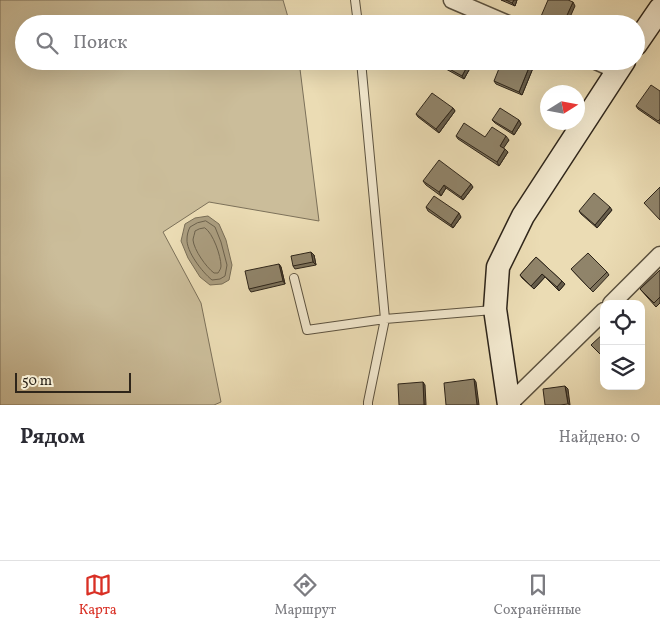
<!DOCTYPE html>
<html lang="ru">
<head>
<meta charset="utf-8">
<style>
  body { margin:0; font-family:Vollkorn,serif; background:#f7f7f7; color:#2b2b33 }
  .controls { position:absolute; right:15px; bottom:15px; display:grid; overflow:hidden; border-radius:10px; box-shadow:0 5px 20px #0002 }
  .controls button { width:45px; height:45px; display:grid; place-items:center; padding:0; border:0; border-bottom:1px solid #e1e1e2; background:#fff; color:#2b2b33; font:25px sans-serif }
  .compass { position:absolute; left:540px; top:85px; width:45px; height:45px; border-radius:50%; background:#fff; box-shadow:0 5px 20px #0002; rotate:79deg }
  .scale { position:absolute; left:15px; bottom:12px; width:116px; box-sizing:border-box; padding-left:5px; border:2px solid #2e251a; border-top:0; font-size:14px; line-height:18px; white-space:nowrap; color:#2e251a; -webkit-text-stroke:4px #f2e8ce; paint-order:stroke }
  .list { margin:0; padding:0; list-style:none }
  h2 { display:flex; justify-content:space-between; align-items:center; height:65px; margin:0; padding:0 20px; font-size:21px }
  h2 small { font-size:16px; font-weight:400; color:#7c7c81 }
  .icon { flex:none; width:28px; height:28px; fill:none; stroke:currentColor; stroke-width:2; stroke-linecap:round; stroke-linejoin:round }
  .map { position:relative; flex:none; width:660px; height:405px; overflow:hidden }
  .search { position:absolute; background:#fff; box-shadow:0 5px 20px #0002; left:15px; right:15px; top:15px; height:55px; display:flex; align-items:center; gap:12px; box-sizing:border-box; padding:0 18px; border-radius:28px; color:#7c7c81; font-size:19px }
  .sheet { height:155px; background:#fff }
  nav { display:flex; justify-content:space-around; align-items:center; box-sizing:border-box; height:70px; border-top:1px solid #e1e1e2; background:#fff; font-size:14px; color:#7c7c81 }
  nav a { display:grid; justify-items:center; gap:2px }
  nav .on { color:#d93025 }
  .map>svg:first-child { display:block }
  .green { fill:#cbbd9a; stroke:#7c715a }
  .water { fill:#ab9e80; stroke:#796e57 }
  .lines { fill:none; stroke-linecap:round; stroke-linejoin:round }
  .shore { stroke:#6c624d; stroke-width:1 }
  .lane-casing { stroke:#5d5340; stroke-width:10 }
  .street-casing { stroke:#5d5340; stroke-width:19 }
  .secondary-casing { stroke:#2e251a; stroke-width:25 }
  .lane { stroke:#f2e8ce; stroke-width:8 }
  .street { stroke:#f2e8ce; stroke-width:16 }
  .secondary { stroke:#f2e8ce; stroke-width:22 }
  .wall { fill:#7c725b; stroke:#2e251a }
  .shaded-wall { fill:#655c4a; stroke:#2e251a }
  .building { fill:#90846a; stroke:#2e251a }
</style>
</head>
<body>
<div class="map">
<svg width="660" height="405" viewBox="0 0 660 405">
  <rect width="100%" height="100%" fill="#ebdcb4"/>
  <filter id="stains"><feTurbulence type="fractalNoise" baseFrequency=".004" numOctaves="4"/><feColorMatrix values="0 0 0 0 .2 0 0 0 0 .09 0 0 0 0 .02 0 0 0 .5 -.17"/></filter>
  <radialGradient id="worn" r=".72"><stop offset=".6" stop-color="#630" stop-opacity="0"/><stop offset="1" stop-color="#630" stop-opacity=".3"/></radialGradient>
  <!-- green -->
  <path class="green" d="M0 0H283L290 24H24V61H299L319 221 209 202 163 232 201 303 221 402 214 405H0Z"/>
  <!-- water -->
  <path class="water" d="M208 216 219 224 226 240 232 265 229 280 222 284 210 285 200 277 188 258 181 241 185 224 195 218Z"/>
  <g class="lines">
    <!-- shore -->
    <path class="shore" d="M206 221 215 227 221 242 227 265 225 276 220 279 212 280C202 272 186 251 187 239 187 235 188 231 190 227L197 223Z
      M205 228C213 233 221 256 221 266 221 269 219 271 218 273H214C206 267 194 250 193 240 193 238 195 233 195 231L199 229Z"/>
    <!-- lane casing -->
    <g class="lane-casing">
      <path id="lane" d="M355 0 358 24
        M361 61 385 319 368 402V405
        M294 278 307 330 385 319 493 310"/>
    </g>
    <!-- street casing -->
    <g class="street-casing">
      <path id="street" d="M452 0 508 24
        M596 61 618 71
        M611 304 660 255
        M509 404 604 311"/>
    </g>
    <!-- secondary casing -->
    <g class="secondary-casing">
      <path id="secondary" d="M636 44 660 9
        M509 405 495 309 498 267 523 216 624 61"/>
    </g>
    <!-- lane -->
    <use href="#lane" class="lane"/>
    <!-- street -->
    <use href="#street" class="street"/>
    <!-- secondary -->
    <use href="#secondary" class="secondary"/>
  </g>
  <!-- wall -->
  <path class="wall" d="M501 0H517L515 6Z
    M435 61H474L464 79 437 64Z
    M533 68 522 95 496 84 494 81Z
    M660 91V124L638 109 636 106Z
    M453 108 455 111 439 133 418 117 416 114Z
    M492 120H519L521 124 514 135 495 123Z
    M456 136 509 140 503 148 508 152 499 166 458 139Z
    M423 181 473 187 463 200 446 188 441 196 426 185Z
    M426 207 461 217 453 228 428 211Z
    M612 210 597 228 581 214 579 211Z
    M314 255 316 265 295 269 293 266Z
    M536 257 565 284 559 291 545 277 534 289 522 278 520 275Z
    M279 264 281 267 285 284 251 292 249 289Z
    M571 269 607 272 609 275 593 292Z
    M660 270V303L656 307 640 289Z"/>
  <!-- shaded-wall -->
  <path class="shaded-wall" d="M514 0H517L515 6 512 3Z
    M573 2 575 6 567 24H563Z
    M470 61H474L464 79 462 76Z
    M530 65 533 68 522 95 519 92Z
    M453 108 455 111 439 133 436 129Z
    M519 120 521 124 514 135 512 132Z
    M506 136 509 140 503 149 500 146Z
    M505 149 508 152 499 166 497 162Z
    M471 184 473 187 463 200 461 197Z
    M444 185 446 188 441 196 439 192Z
    M610 207 612 210 597 228 595 225Z
    M459 213 461 217 453 228 451 225Z
    M311 252 314 255 316 265 313 262Z
    M279 264 281 267 285 284 283 281Z
    M542 274 545 277 534 289 531 286Z
    M562 281 565 284 559 291 557 287Z
    M474 379 476 382 479 405H477Z
    M423 382 425 385 426 405H424Z
    M565 386 568 389 570 405 568 404Z"/>
  <!-- building -->
  <path class="building" d="M506 0H514L512 3Z
    M548 0H568L573 2 563 24H546L539 21Z
    M435 61H470L462 76Z
    M502 61H522L530 65 519 92 494 81Z
    M651 85 660 91V119L658 121 636 106Z
    M432 93 453 108 436 129 416 114Z
    M500 108 519 120 512 132 492 120Z
    M464 123 485 137 492 127 506 136 500 146 505 149 497 162 456 136Z
    M439 160 471 184 461 197 444 185 439 192 423 181Z
    M660 187V220L644 203Z
    M594 193 610 207 595 225 579 211Z
    M434 196 459 213 451 225 426 207Z
    M311 252 313 262 293 266 291 256Z
    M588 253 607 272 590 289 571 269Z
    M536 257 562 281 557 287 542 274 531 286 520 275Z
    M279 264 283 281 249 289 245 271Z
    M660 270V297L654 303 640 289Z
    M604 333V358L591 345Z
    M474 379 477 405H446L444 383Z
    M423 382 424 405H399L398 384Z
    M565 386 568 404 560 405H545L543 389Z"/>
  <rect width="100%" height="100%" filter="url(#stains)"/>
  <rect width="100%" height="100%" fill="url(#worn)"/>
</svg>
<div class="controls">
<button><svg class="icon" aria-label="locate" viewBox="0 0 24 24"><circle cx="12" cy="12" r="6"/><path d="M12 2v4M12 18v4M2 12h4M18 12h4"/></svg></button>
<button><svg class="icon" aria-label="layers" viewBox="0 0 24 24"><path d="M12 4l9 5-9 5-9-5zM3 14l9 5 9-5"/></svg></button>
</div>
<svg class="compass" viewBox="-18 -18 36 36"><path d="M0-13l5 13h-10z" fill="#e53935"/><path d="M0 13l5-13h-10z" fill="#7c7c81"/></svg>
<div class="scale">50 m</div>
<div class="search"><svg class="icon" aria-label="search" viewBox="0 0 24 24"><circle cx="10" cy="10" r="6"/><path d="M15 15l6 6"/></svg>Поиск</div>
</div>
<section class="sheet">
<h2>Рядом<small>Найдено: 0</small></h2>
<ul class="list">
</ul>
</section>
<nav>
<a class="on"><svg class="icon" aria-label="map" viewBox="0 0 24 24"><path d="M3 6l6-2 6 2 6-2v14l-6 2-6-2-6 2zM9 4v14M15 6v14"/></svg>Карта</a>
<a><svg class="icon" aria-label="directions" viewBox="0 0 24 24"><path d="M12 3l9 9-9 9-9-9zM9 14v-3h6M13 9l2 2-2 2"/></svg>Маршрут</a>
<a><svg class="icon" aria-label="saved" viewBox="0 0 24 24"><path d="M7 4h10v16l-5-4-5 4z"/></svg>Сохранённые</a>
</nav>
</body>
</html>
